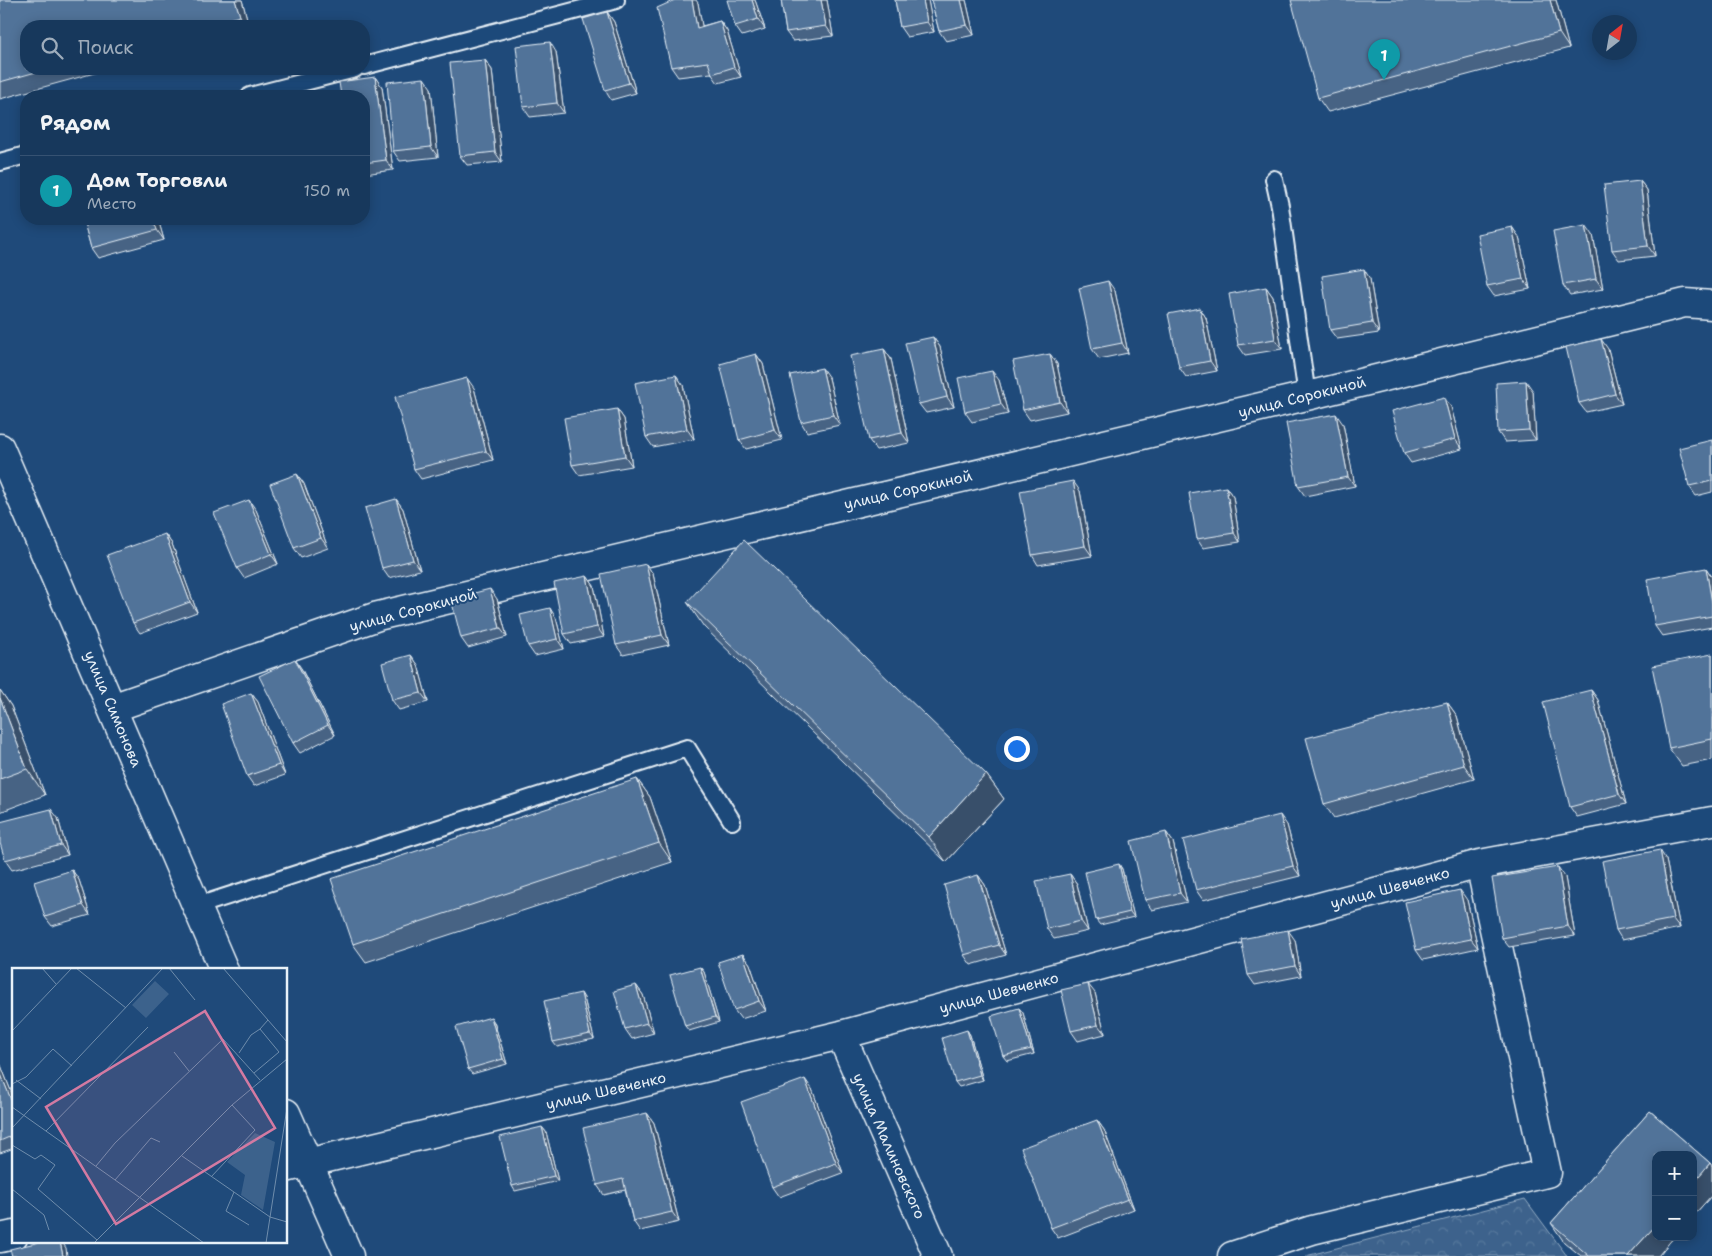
<!DOCTYPE html>
<html lang="ru">
<head>
<meta charset="utf-8">
<style>
  body { margin:0; font-family:"Shantell Sans",sans-serif; background:#244365; color:#f1f3f6 }
  .controls { position:absolute; right:15px; bottom:15px; display:grid; overflow:hidden; border-radius:10px; box-shadow:0 2px 12px #0003 }
  .controls button { width:45px; height:45px; display:grid; place-items:center; padding:0; border:0; border-bottom:1px solid #365272; background:#17385c; color:#f1f3f6; font:25px sans-serif }
  .compass { position:absolute; left:1592px; top:15px; width:45px; height:45px; border-radius:50%; background:#17385c; box-shadow:0 2px 12px #0003; rotate:31deg }
  .you { position:absolute; left:1016px; top:748px; width:18px; height:18px; margin:-12px; border:4px solid #fff; border-radius:50%; background:#1a73e8; box-shadow:0 0 0 8px #1a73e833 }
  .badge { display:grid; place-items:center; width:32px; height:32px; border-radius:50%; background:#ea580c; color:#fff; font-size:16px; font-weight:700 }
  .pin { position:absolute; translate:-50% -41px; filter:drop-shadow(0 1px 2px #0008) }
  .pin::after { content:''; position:absolute; top:26px; width:18px; height:15px; background:inherit; clip-path:polygon(0 0,100% 0,50% 100%) }
  .list { margin:0; padding:0; list-style:none }
  h2 { display:flex; justify-content:space-between; align-items:center; height:65px; margin:0; padding:0 20px; font-size:21px }
  h2 small { font-size:16px; font-weight:400; color:#9eacbb }
  .list li { display:grid; grid-template-columns:32px 1fr auto; gap:15px; align-items:center; box-sizing:border-box; height:70px; padding:0 20px; border-top:1px solid #365272 }
  .list b { display:block; font-size:19px; white-space:nowrap }
  .list p { margin:0; font-size:16px; white-space:nowrap; color:#9eacbb }
  .list em { font-size:16px; font-style:normal; color:#9eacbb }
  .icon { flex:none; width:28px; height:28px; fill:none; stroke:currentColor; stroke-width:2; stroke-linecap:round; stroke-linejoin:round }
  .map { position:relative; flex:none; width:1712px; height:1256px; overflow:hidden }
  .search { position:absolute; background:#17385c; box-shadow:0 2px 12px #0003; left:20px; top:20px; width:350px; height:55px; display:flex; align-items:center; gap:12px; box-sizing:border-box; padding:0 18px; border-radius:20px; color:#9eacbb; font-size:19px }
  .panel { position:absolute; background:#17385c; box-shadow:0 2px 12px #0003; left:20px; top:90px; width:350px; height:135px; border-radius:20px }
  .map>svg:first-child { display:block }
  .forest { fill:url(#forest-crowns); stroke:#92aac2 }
  .lines { fill:none; stroke-linecap:round; stroke-linejoin:round }
  .lane-casing { stroke:#e8f1f8; stroke-width:20 }
  .street-casing { stroke:#e8f1f8; stroke-width:31 }
  .secondary-casing { stroke:#e8f1f8; stroke-width:31 }
  .lane { stroke:#1f4a7a; stroke-width:16 }
  .street { stroke:#1f4a7a; stroke-width:28 }
  .secondary { stroke:#1f4a7a; stroke-width:28 }
  .wall { fill:#466384; stroke:#e8f1f8 }
  .shaded-wall { fill:#39506b; stroke:#e8f1f8 }
  .building { fill:#517399; stroke:#e8f1f8 }
  .labels { text-anchor:middle; dominant-baseline:central; stroke-width:4; stroke-linejoin:round; paint-order:stroke }
  .street-label { font-size:15px; fill:#e8f1f8; stroke:#1f4a7a }
  .inset-road { fill:none; stroke:#6f8dac; stroke-width:1 }
  .view { fill:#d37aa2; fill-opacity:0.15; stroke:#d37aa2; stroke-width:2.5 }
  .inset-edge { fill:none; stroke:#e8f1f8; stroke-width:2.5 }
</style>
</head>
<body>
<div class="map">
<svg width="1712" height="1256" viewBox="0 0 1712 1256">
  <defs>
    <pattern id="forest-crowns" width="20" height="18" patternUnits="userSpaceOnUse" patternTransform="scale(1.25)"><rect width="20" height="18" fill="#3c628c"/><path d="M2 6a3 3 0 1 1 6 0M12 15a3 3 0 1 1 6 0" fill="none" stroke="#58799d"/></pattern>
  </defs>
  <rect width="100%" height="100%" fill="#1f4a7a"/>
  <filter id="ink" filterUnits="userSpaceOnUse"><feTurbulence type="fractalNoise" baseFrequency=".02" numOctaves="2"/><feDisplacementMap in="SourceGraphic" scale="10" xChannelSelector="R" yChannelSelector="G"/><feConvolveMatrix kernelMatrix="1 2 1 2 8 2 1 2 1" color-interpolation-filters="sRGB"/></filter>
  <g filter="url(#ink)">
    <!-- forest -->
    <path class="forest" d="M1525 1199 1567 1256H1306Z"/>
    <g class="lines">
      <!-- lane casing -->
      <g class="lane-casing">
        <path id="lane" d="M364 66 616 0
          M250 96 355 69
          M0 162 26 155
          M1274 179 1280 206 1307 396
          M197 906 687 748 732 821"/>
      </g>
      <!-- street casing -->
      <g class="street-casing">
        <path id="street" d="M112 708 378 616 1307 396 1685 303 1712 305
          M841 1035 938 1256
          M286 1168 841 1035 1480 864 1712 821
          M0 1238 14 1235
          M1232 1256 1312 1230 1547 1173 1480 864"/>
      </g>
      <!-- secondary casing -->
      <g class="secondary-casing">
        <path id="secondary" d="M0 448 224 970
          M286 1113 349 1256"/>
      </g>
      <!-- lane -->
      <use href="#lane" class="lane"/>
      <!-- street -->
      <use href="#street" class="street"/>
      <!-- secondary -->
      <use href="#secondary" class="secondary"/>
    </g>
    <!-- wall -->
    <path class="wall" d="M0 0H242L249 26H26V69H109L0 99Z
      M755 0 765 29 742 36 735 26Z
      M781 0H827L833 36 793 41 786 32Z
      M895 0H928L934 32 907 37 900 27Z
      M931 0H966L974 35 946 41 939 31Z
      M1556 0 1569 48 1328 112 1318 98Z
      M698 3 702 26 720 21 727 31 741 77 718 83 711 73 678 77 671 67Z
      M607 12 614 22 636 93 611 100 605 90Z
      M556 52 564 113 530 117 523 107Z
      M485 60 492 70 502 162 467 165 460 156Z
      M375 77 382 87 393 170 364 174V96Z
      M431 88 438 157 400 161 393 151Z
      M1640 181 1647 190 1655 256 1619 260 1612 250Z
      M83 219H158L164 240 98 258 91 248Z
      M1512 227 1519 237 1530 289 1494 296 1487 286Z
      M1593 235 1603 289 1570 295 1563 285Z
      M1370 279 1379 333 1337 339 1330 330Z
      M1266 287 1273 297 1282 349 1245 355 1238 345Z
      M1115 291 1128 353 1099 359 1092 349Z
      M1200 308 1206 318 1217 371 1186 377 1179 367Z
      M933 337 940 347 954 407 926 413 919 404Z
      M884 349 891 359 909 443 876 450 869 440Z
      M1608 349 1622 404 1586 412 1579 403Z
      M756 354 763 364 782 440 746 449 739 440Z
      M1050 354 1057 364 1067 412 1030 420 1023 410Z
      M676 375 683 385 694 439 653 447 646 437Z
      M829 378 840 425 807 432 801 422Z
      M999 380 1008 414 972 422 965 412Z
      M474 388 493 460 421 479 414 469Z
      M1533 391 1536 440 1505 442 1498 432Z
      M1451 407 1462 449 1411 463 1404 453Z
      M617 409 624 419 632 466 579 475 572 465Z
      M1343 424 1355 486 1305 496 1298 486Z
      M1712 440V492L1696 496 1689 486Z
      M297 474 304 484 328 548 301 558 294 548Z
      M1226 487 1233 497 1240 542 1203 548 1197 539Z
      M1080 491 1092 556 1038 565 1032 555Z
      M396 499 403 509 420 570 389 578 382 568Z
      M256 510 278 564 244 578 237 568Z
      M165 534 172 544 197 612 140 633 133 623Z
      M646 564 653 574 669 645 623 655 616 645Z
      M1706 568 1712 577V627L1662 636 1655 626Z
      M587 576 594 586 604 637 571 644 564 634Z
      M497 599 507 637 468 648 461 638Z
      M687 602 986 774 1004 799 946 862 704 627Z
      M556 618 564 649 535 656 528 646Z
      M1712 654V760L1682 766 1669 748Z
      M411 655 418 665 428 702 399 710 392 700Z
      M301 668 335 735 300 753 293 743Z
      M0 690 11 706 45 795 0 812Z
      M1591 690 1598 700 1626 804 1577 817 1570 807Z
      M251 693 258 702 285 775 254 786 247 776Z
      M1447 702 1457 716 1474 779 1334 818 1324 804Z
      M637 779 650 797 672 862 366 962 353 944Z
      M58 818 68 855 12 870 5 860Z
      M1287 825 1300 876 1203 900 1196 890Z
      M1166 832 1173 842 1187 902 1152 910 1145 900Z
      M1666 860 1680 928 1622 940 1616 930Z
      M1119 864 1122 869 1134 917 1100 925 1096 920Z
      M72 870 79 880 90 915 52 926 45 917Z
      M1070 874 1077 884 1088 931 1054 939 1047 929Z
      M978 875 985 885 1006 955 971 965 964 955Z
      M1565 877 1575 936 1509 947 1502 938Z
      M1467 900 1478 948 1423 960 1416 950Z
      M1295 940 1301 976 1255 985 1248 975Z
      M743 954 750 964 766 1011 741 1019 734 1010Z
      M700 967 704 972 719 1022 689 1031 685 1026Z
      M636 985 643 995 654 1033 632 1039 625 1029Z
      M1095 993 1105 1034 1078 1041 1071 1031Z
      M584 998 594 1039 557 1047 553 1042Z
      M1019 1008 1023 1013 1034 1054 1007 1061 1003 1056Z
      M494 1022 507 1064 472 1074 468 1069Z
      M967 1030 970 1035 983 1080 959 1087 955 1082Z
      M0 1063 14 1099V1148L0 1153Z
      M812 1089 843 1173 779 1197 772 1187Z
      M1650 1111 1710 1163 1712 1166V1195L1693 1216V1155H1656V1237H1674L1658 1256H1581L1564 1242 1551 1223Z
      M647 1113 654 1123 679 1222 640 1231 633 1221 625 1190 604 1195 597 1185Z
      M1097 1120 1104 1130 1134 1209 1058 1238 1051 1228Z
      M542 1127 546 1132 558 1181 515 1191 512 1186Z"/>
    <!-- shaded-wall -->
    <path class="shaded-wall" d="M235 0H242L249 26H247L240 16Z
      M692 0H696L698 3 704 37 697 28Z
      M752 0H755L765 29 758 19Z
      M821 0H827L833 36 826 26Z
      M923 0H928L934 32 927 22Z
      M961 0H966L974 35 967 25Z
      M1550 0H1556L1569 48 1559 33Z
      M607 12 614 22 636 93 629 83Z
      M720 21 727 31 741 77 734 67Z
      M550 42 556 52 564 113 557 103Z
      M485 60 492 70 502 162 495 152Z
      M375 77 382 87 393 170 386 160Z
      M424 78 431 88 438 157 431 147Z
      M1640 181 1647 190 1655 256 1648 246Z
      M153 219H158L164 240 157 230Z
      M1586 225 1593 235 1603 289 1596 279Z
      M1512 227 1519 237 1530 289 1523 279Z
      M1364 269 1370 279 1379 333 1372 323Z
      M1108 281 1115 291 1128 353 1122 343Z
      M1266 287 1273 297 1282 349 1275 339Z
      M1200 308 1206 318 1217 371 1210 361Z
      M933 337 940 347 954 407 947 397Z
      M1601 339 1608 349 1622 404 1615 394Z
      M884 349 891 359 909 443 902 433Z
      M756 354 763 364 782 440 775 430Z
      M1050 354 1057 364 1067 412 1060 402Z
      M822 368 829 378 840 425 833 415Z
      M992 371 999 380 1008 414 1001 404Z
      M676 375 683 385 694 439 687 429Z
      M467 378 474 388 493 460 486 451Z
      M1526 381 1533 391 1536 440 1529 430Z
      M1444 397 1451 407 1462 449 1455 439Z
      M617 409 624 419 632 466 625 456Z
      M1336 414 1343 424 1355 486 1348 477Z
      M297 474 304 484 328 548 321 538Z
      M1073 481 1080 491 1092 556 1085 546Z
      M1226 487 1233 497 1240 542 1234 533Z
      M396 499 403 509 420 570 413 560Z
      M249 500 256 510 278 564 271 554Z
      M165 534 172 544 197 612 190 602Z
      M646 564 653 574 669 645 662 635Z
      M1706 568 1712 577V603Z
      M587 576 594 586 604 637 597 627Z
      M490 589 497 599 507 637 500 628Z
      M550 608 556 618 564 649 557 639Z
      M411 655 418 665 428 702 421 693Z
      M295 659 301 668 335 735 328 725Z
      M0 690 11 706 45 795 27 769 0 698Z
      M1591 690 1598 700 1626 804 1619 794Z
      M251 693 258 702 285 775 279 765Z
      M1447 702 1457 716 1474 779 1464 765Z
      M986 774 1004 799 946 862 929 837Z
      M637 779 650 797 672 862 659 843Z
      M51 809 58 818 68 855 61 845Z
      M1280 815 1287 825 1300 876 1293 866Z
      M1166 832 1173 842 1187 902 1180 893Z
      M1660 850 1666 860 1680 928 1673 919Z
      M1119 864 1122 869 1134 917 1130 912Z
      M1558 867 1565 877 1575 936 1568 926Z
      M72 870 79 880 90 915 83 905Z
      M1070 874 1077 884 1088 931 1081 921Z
      M978 875 985 885 1006 955 999 945Z
      M1460 890 1467 900 1478 948 1471 939Z
      M1288 930 1295 940 1301 976 1295 966Z
      M743 954 750 964 766 1011 759 1001Z
      M700 967 704 972 719 1022 715 1017Z
      M1088 984 1095 993 1105 1034 1098 1025Z
      M636 985 643 995 654 1033 647 1023Z
      M581 993 584 998 594 1039 590 1034Z
      M1019 1008 1023 1013 1034 1054 1031 1049Z
      M491 1017 494 1022 507 1064 503 1059Z
      M967 1030 970 1035 983 1080 980 1075Z
      M0 1063 14 1099V1107L0 1072Z
      M805 1079 812 1089 843 1173 836 1163Z
      M647 1113 654 1123 679 1222 672 1212Z
      M1097 1120 1104 1130 1134 1209 1128 1199Z
      M542 1127 546 1132 558 1181 554 1176Z
      M1710 1163 1712 1166V1195L1693 1216V1183Z
      M1656 1225V1237H1674L1658 1256H1628Z
      M60 1242H62L66 1248 67 1256H63Z"/>
    <!-- building -->
    <path class="building" d="M0 0H235L240 16 202 26H26V69H47L0 82Z
      M675 0H692L697 28 720 21 734 67 712 74 708 62 671 67 657 8Z
      M727 0H752L758 19 735 26Z
      M781 0H821L826 26 786 32Z
      M895 0H923L927 22 900 27Z
      M931 0H961L967 25 939 31Z
      M1291 0H1550L1559 33 1318 98Z
      M607 12 629 83 605 90 583 19Z
      M550 42 557 103 523 107 516 46Z
      M485 60 495 152 460 156 450 63Z
      M375 77 386 160 364 163V96H341L339 82Z
      M424 78 431 147 393 151 387 82Z
      M1640 181 1648 246 1612 250 1604 185Z
      M83 219H153L157 230 91 248Z
      M1586 225 1596 279 1563 285 1553 231Z
      M1512 227 1523 279 1487 286 1477 234Z
      M1364 269 1372 323 1330 330 1322 276Z
      M1108 281 1122 343 1092 349 1079 288Z
      M1266 287 1275 339 1238 345 1229 294Z
      M1200 308 1210 361 1179 367 1168 314Z
      M933 337 947 397 919 404 905 343Z
      M1601 339 1615 394 1579 403 1566 347Z
      M884 349 902 433 869 440 850 356Z
      M756 354 775 430 739 440 720 364Z
      M1050 354 1060 402 1023 410 1013 361Z
      M822 368 833 415 801 422 790 375Z
      M992 371 1001 404 965 412 958 378Z
      M676 375 687 429 646 437 635 383Z
      M467 378 486 451 414 469 395 397Z
      M1526 381 1529 430 1498 432 1496 383Z
      M1444 397 1455 439 1404 453 1392 411Z
      M617 409 625 456 572 465 564 418Z
      M1336 414 1348 477 1298 486 1286 423Z
      M1712 440V481L1689 486 1679 448Z
      M297 474 321 538 294 548 270 484Z
      M1073 481 1085 546 1032 555 1020 491Z
      M1226 487 1234 533 1197 539 1189 493Z
      M396 499 413 560 382 568 365 508Z
      M249 500 271 554 237 568 214 513Z
      M165 534 190 602 133 623 107 555Z
      M744 540 986 774 929 837 687 602Z
      M646 564 662 635 616 645 601 574Z
      M1706 568 1712 603V616L1655 626 1647 579Z
      M587 576 597 627 564 634 554 583Z
      M490 589 500 628 461 638 451 599Z
      M550 608 557 639 528 646 520 615Z
      M1712 654V739L1669 748 1652 666Z
      M411 655 421 693 392 700 382 663Z
      M295 659 328 725 293 743 259 676Z
      M1591 690 1619 794 1570 807 1543 702Z
      M251 693 279 765 247 776 221 704Z
      M0 698 27 769 0 779Z
      M1447 702 1464 765 1324 804 1306 738Z
      M637 779 659 843 353 944 331 879Z
      M51 809 61 845 5 860 0 843V822Z
      M1280 815 1293 866 1196 890 1183 840Z
      M1166 832 1180 893 1145 900 1131 841Z
      M1660 850 1673 919 1616 930 1602 861Z
      M1119 864 1130 912 1096 920 1085 872Z
      M1558 867 1568 926 1502 938 1492 878Z
      M72 870 83 905 45 917 34 882Z
      M1070 874 1081 921 1047 929 1036 881Z
      M978 875 999 945 964 955 944 885Z
      M1460 890 1471 939 1416 950 1405 902Z
      M1288 930 1295 966 1248 975 1241 939Z
      M743 954 759 1001 734 1010 718 962Z
      M700 967 715 1017 685 1026 670 975Z
      M1088 984 1098 1025 1071 1031 1061 990Z
      M636 985 647 1023 625 1029 614 991Z
      M581 993 590 1034 553 1042 544 1001Z
      M1019 1008 1031 1049 1003 1056 991 1016Z
      M491 1017 503 1059 468 1069 456 1027Z
      M967 1030 980 1075 955 1082 942 1038Z
      M0 1072 14 1107V1135L0 1141Z
      M805 1079 836 1163 772 1187 741 1102Z
      M1650 1111 1710 1163 1693 1183V1155H1656V1225L1628 1256H1589L1551 1223Z
      M647 1113 672 1212 633 1221 623 1179 597 1185 583 1128Z
      M1097 1120 1128 1199 1051 1228 1021 1148Z
      M542 1127 554 1176 512 1186 500 1137Z
      M40 1242H60L63 1256H12L10 1249Z"/>
  </g>
  <g class="labels">
    <!-- street labels -->
    <g class="street-label">
      <text transform="translate(1302 397) rotate(-14)">улица Сорокиной</text>
      <text transform="translate(908 490) rotate(-13)">улица Сорокиной</text>
      <text transform="translate(413 610) rotate(-15)">улица Сорокиной</text>
      <text transform="translate(113 709) rotate(67)">улица Симонова</text>
      <text transform="translate(1390 888) rotate(-15)">улица Шевченко</text>
      <text transform="translate(999 993) rotate(-15)">улица Шевченко</text>
      <text transform="translate(606 1091) rotate(-13)">улица Шевченко</text>
      <text transform="translate(889 1146) rotate(66)">улица Малиновского</text>
    </g>
  </g>
  <!-- overview -->
  <g transform="translate(12 968)">
    <rect width="275" height="275" fill="#1f4a7a"/>
    <path d="M143 13 157 26 134 50 120 37ZM243 165 263 174 251 242 229 227 233 207 215 194Z" fill="#3c628c"/>
    <path class="inset-road" d="M30 0 44 16M64 0 114 40M157 0 183 32M211 0 275 74M0 63 60 0M162 84 177 103M227 85 239 67 248 61M242 105 267 84 248 61 256 52M4 112 29 131M0 116 14 109 41 81 60 98M0 139 192 275M0 160 151 0M34 163 136 59M0 177 23 191 29 187 43 197 26 221 85 272M170 188 258 249 275 254M84 198 103 175 211 71 248 112M199 209 243 162 220 137M103 212 139 170 148 174M0 221 32 247 37 262M222 224 214 243 237 257M82 275 220 137 275 91M254 275 275 140"/>
    <path class="view" d="M193 43 263 160 104 256 34 139Z"/>
    <rect width="275" height="275" class="inset-edge"/>
  </g>
</svg>
<div class="controls">
<button>+</button>
<button>−</button>
</div>
<svg class="compass" viewBox="-18 -18 36 36"><path d="M0-13l5 13h-10z" fill="#e53935"/><path d="M0 13l5-13h-10z" fill="#9eacbb"/></svg>
<div class="you"></div>
<div class="pin badge" style="left:1384px;top:80px;background:#0f9aa8">1</div>
<div class="search"><svg class="icon" aria-label="search" viewBox="0 0 24 24"><circle cx="10" cy="10" r="6"/><path d="M15 15l6 6"/></svg>Поиск</div>
<section class="panel">
<h2>Рядом<small></small></h2>
<ul class="list">
<li><span class="badge" style="background:#0f9aa8">1</span><div><b>Дом Торговли</b><p>Место</p></div><em>150 m</em></li>
</ul>
</section>
</div>
</body>
</html>
